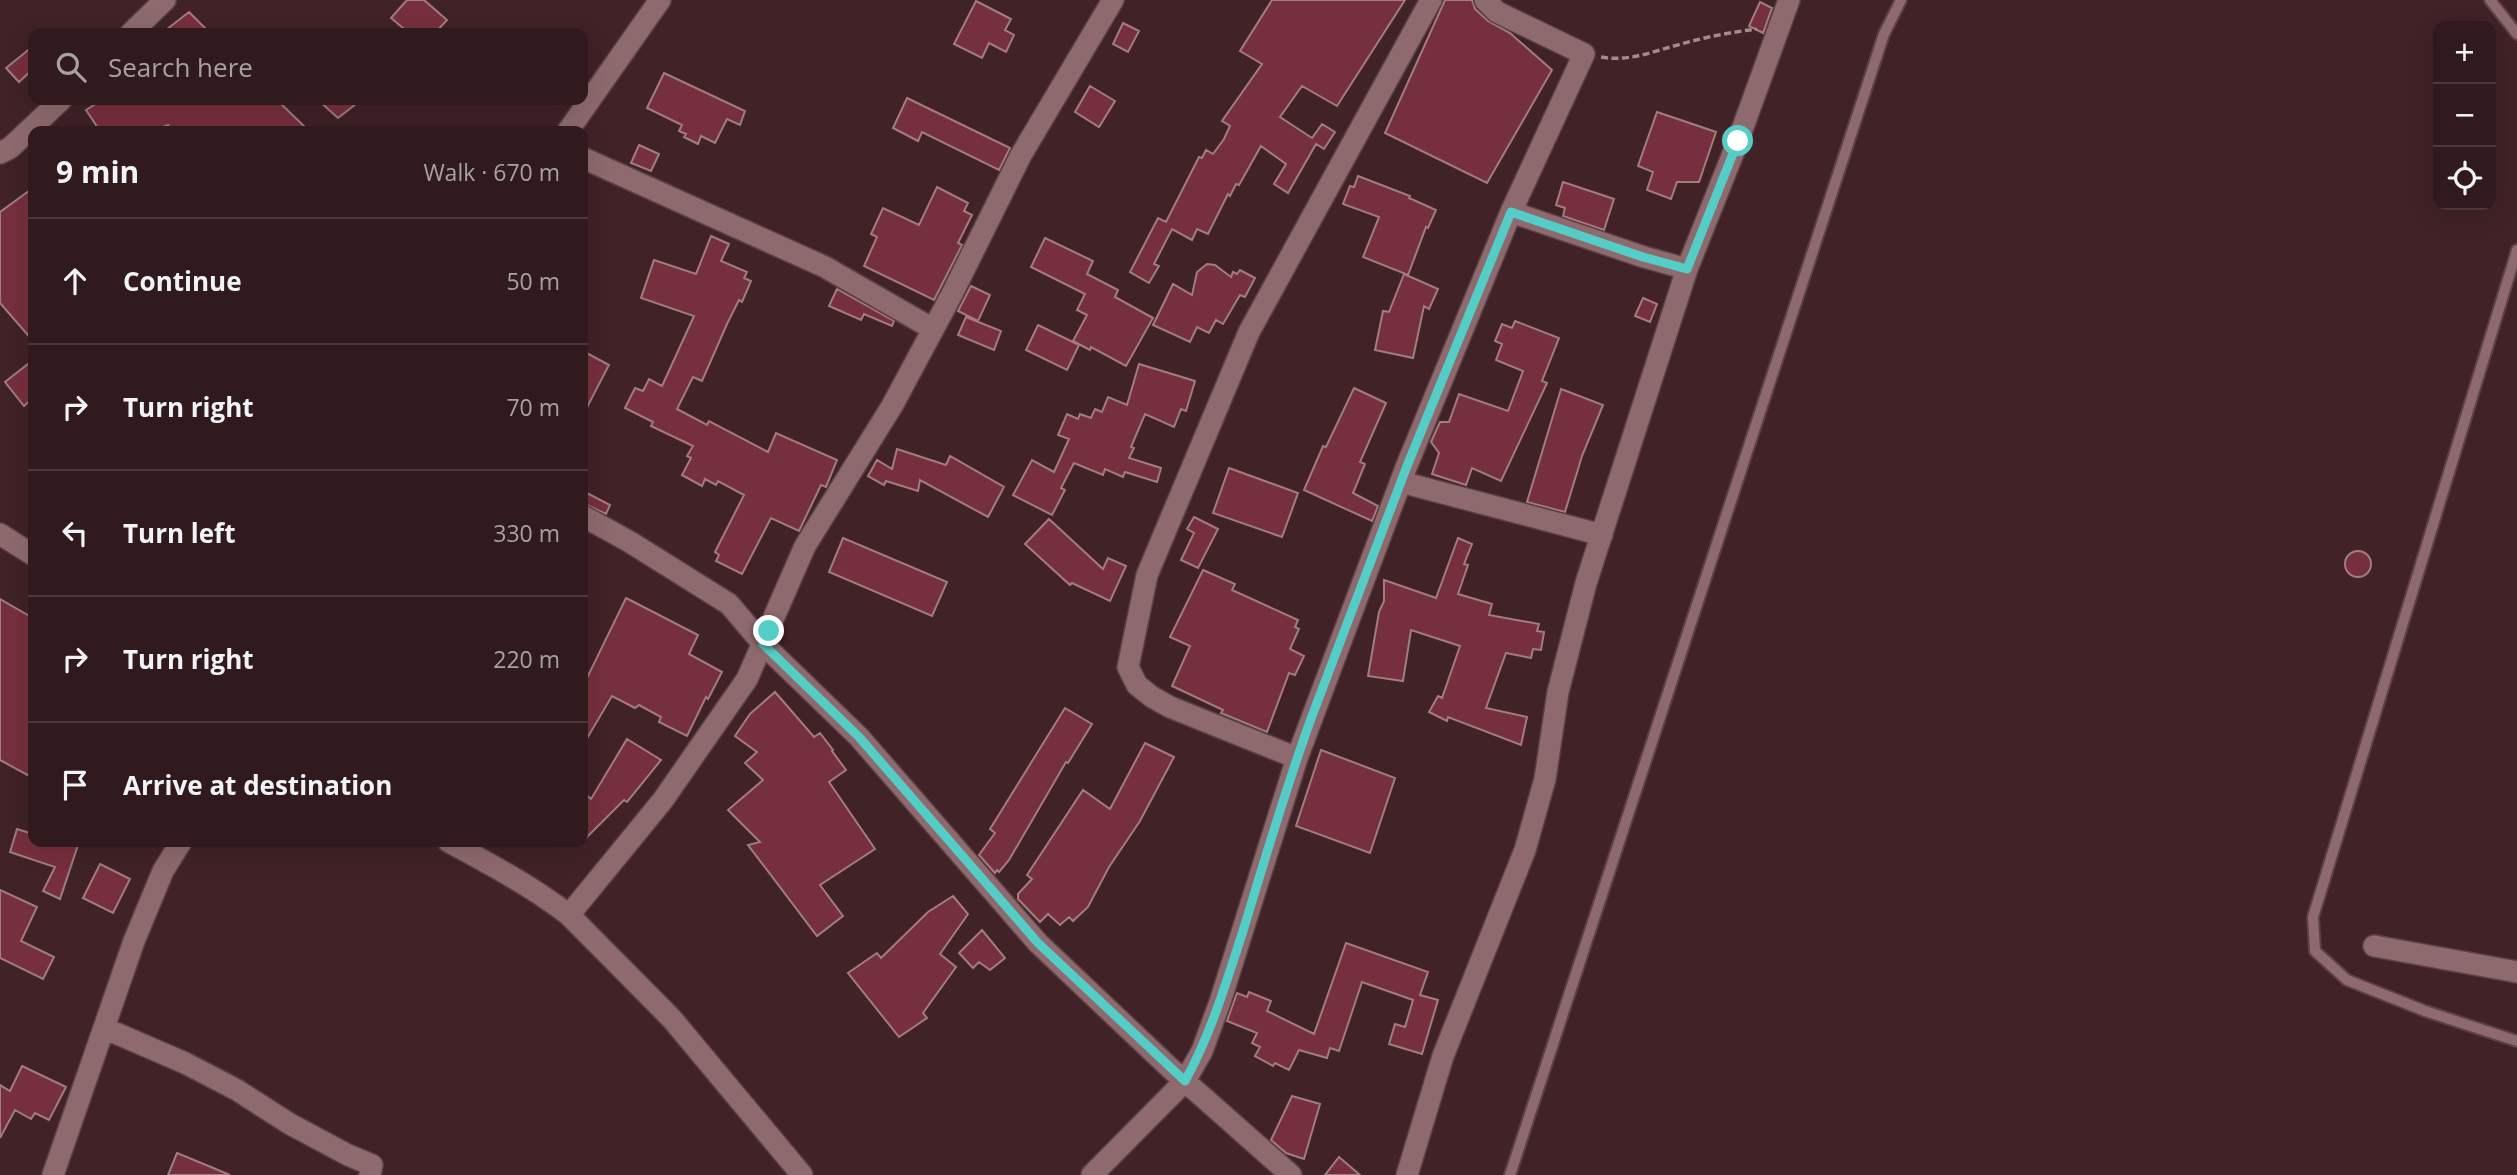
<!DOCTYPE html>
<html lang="en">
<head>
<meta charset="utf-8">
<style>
  body { margin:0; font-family:"Open Sans",sans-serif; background:#382326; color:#f1f3f6 }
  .controls { position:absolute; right:21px; top:21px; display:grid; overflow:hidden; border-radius:14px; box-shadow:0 7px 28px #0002 }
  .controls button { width:63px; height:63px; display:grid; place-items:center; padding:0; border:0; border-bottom:2px solid #4b383b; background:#301a1d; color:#f1f3f6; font:35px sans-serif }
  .stop { position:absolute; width:21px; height:21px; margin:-16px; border:5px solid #54cdc7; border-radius:50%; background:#fff }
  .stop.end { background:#54cdc7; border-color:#fff; box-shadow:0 2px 7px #0008 }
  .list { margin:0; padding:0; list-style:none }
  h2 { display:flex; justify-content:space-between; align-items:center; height:91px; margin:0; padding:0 28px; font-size:30px }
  h2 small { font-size:23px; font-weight:400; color:#a8a1a4 }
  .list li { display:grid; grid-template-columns:46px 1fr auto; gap:21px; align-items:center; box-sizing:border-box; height:126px; padding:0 28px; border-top:2px solid #4b383b }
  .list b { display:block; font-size:26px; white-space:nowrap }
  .list em { font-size:23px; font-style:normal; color:#a8a1a4 }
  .icon { flex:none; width:38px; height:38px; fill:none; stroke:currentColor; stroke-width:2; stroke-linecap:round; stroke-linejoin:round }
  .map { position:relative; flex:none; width:2517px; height:1175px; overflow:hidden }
  .search { position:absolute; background:#301a1d; box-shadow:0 7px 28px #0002; left:28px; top:28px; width:560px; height:77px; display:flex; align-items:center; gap:18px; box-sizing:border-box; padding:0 24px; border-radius:14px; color:#a8a1a4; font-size:26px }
  .panel { position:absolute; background:#301a1d; box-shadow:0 7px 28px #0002; left:28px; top:126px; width:560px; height:721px; border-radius:14px }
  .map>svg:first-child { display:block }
  .building { fill:#762f3d; stroke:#a17c80; stroke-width:2 }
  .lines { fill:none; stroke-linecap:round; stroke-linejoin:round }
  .lane-casing { stroke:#5a4145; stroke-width:14 }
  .street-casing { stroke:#5a4145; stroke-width:24 }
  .path { stroke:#a28b8f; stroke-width:3.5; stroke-dasharray:7 3.5; stroke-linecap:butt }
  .lane { stroke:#8e6a6e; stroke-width:10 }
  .street { stroke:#8e6a6e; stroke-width:21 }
  .route { stroke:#54cdc7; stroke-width:9 }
</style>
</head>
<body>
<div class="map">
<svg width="2517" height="1175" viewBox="0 0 2517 1175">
  <rect width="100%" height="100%" fill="#402227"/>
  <!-- building -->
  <path class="building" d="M407 0H424L447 20 435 33H409L391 18Z
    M1272 0H1405L1337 106 1302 86 1280 117 1312 138 1322 124 1335 132 1324 149 1316 144 1288 193 1274 184 1286 164 1261 146 1239 185 1236 184 1230 196 1228 194 1208 234 1197 229 1192 240 1172 229 1154 264 1159 266 1149 283 1130 272 1158 218 1166 222 1199 157 1202 158 1206 150 1213 154 1224 139 1230 126 1222 121 1262 64 1240 51Z
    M1445 0H1472L1475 9 1488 21 1510 33 1552 70 1487 183 1385 133Z
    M976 1 1011 19 1005 30 1014 35 1006 52 989 43 982 58 954 44Z
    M1760 2 1772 8 1763 33 1749 26Z
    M189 12 210 33H162Z
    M1123 23 1139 31 1128 52 1113 44Z
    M33 46V69L19 82 6 68Z
    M664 73 745 111 740 125 727 119 715 143 701 136 698 144 684 137 686 134 679 131 682 125 647 108Z
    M1090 86 1115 101 1099 127 1075 112Z
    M907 98 1010 148 999 170 922 132 918 141 893 128Z
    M102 100H277L309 131H173L168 125 153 131H100L86 110Z
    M318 100H361L338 118Z
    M1657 112 1716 132 1699 182H1677L1671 199 1647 190 1653 172 1638 166Z
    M639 145 659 154 651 171 631 163Z
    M1358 176 1410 196 1409 198 1436 210 1428 228 1426 227 1408 275 1363 257 1379 217 1343 204 1350 186 1354 187Z
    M1563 182 1614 199 1604 230 1563 216 1565 208 1556 205Z
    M937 187 968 203 964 211 972 215 958 243 962 245 934 300 864 266 877 237 871 234 883 208 919 225Z
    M33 188V341L0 303V212Z
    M711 236 729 244 721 261 747 272 744 278 751 281 742 302 739 300 727 324 702 381 693 377 677 409 707 425 709 421 768 452 776 433 837 460 826 487 821 485 799 531 771 518 742 574 716 561 719 555 715 552 744 495 718 481 716 485 705 479 702 486 682 475 691 458 687 456 693 446 651 426 653 422 625 408 635 388 643 391 649 379 662 386 694 316 641 298 654 260 696 274Z
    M1045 238 1093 261 1087 274 1118 290 1115 297 1153 318 1126 366 1091 347 1090 350 1073 341 1087 315 1077 310 1085 294 1031 267Z
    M1207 264 1215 265 1231 277 1233 272 1237 274 1240 270 1255 278 1245 297 1240 295 1223 324 1216 320 1209 333 1197 327 1190 342 1153 325 1173 284 1192 295 1197 272Z
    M1404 274 1438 289 1429 309 1424 306 1413 358 1375 350 1383 311 1389 312Z
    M971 286 990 295 978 321 958 311Z
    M837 289 894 321 892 326 864 314 861 320 829 306Z
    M1643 298 1657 304 1650 322 1635 316Z
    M966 317 1001 331 994 350 958 335Z
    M1515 321 1559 338 1542 381 1547 383 1501 481 1472 468 1466 485 1432 474 1439 453 1431 442 1440 422H1449L1459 394 1508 411 1523 371 1496 360 1502 344 1495 341 1502 324 1512 328Z
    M1038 325 1079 345 1067 370 1026 350Z
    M583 351 609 365 583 415Z
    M33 360V398L24 406 5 382Z
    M1139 364 1195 381 1186 411 1181 409 1174 427 1145 414 1131 447 1134 448 1129 458 1161 468 1157 482 1125 472 1123 477 1105 469 1103 475 1074 463 1061 488 1065 490 1052 515 1013 495 1032 460 1054 472 1069 439 1058 435 1067 414 1078 419 1080 414 1091 418 1095 409 1102 412 1108 397 1127 405Z
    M1354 388 1386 403 1360 462 1365 464 1353 493 1378 506 1372 521 1304 490 1323 446 1326 447Z
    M1561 389 1603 405 1582 456 1565 512 1527 502Z
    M897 449 946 465 950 456 1004 487 988 517 920 480 918 491 886 481 884 485 868 476 877 460 892 469Z
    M1229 468 1298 493 1282 537 1213 513Z
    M583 491 610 505 606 514 583 503Z
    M1194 517 1218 529 1198 568 1181 560 1194 533 1187 529Z
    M1049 519 1103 569 1108 558 1126 566 1110 601 1072 583 1070 585 1025 544Z
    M843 538 947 582 932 616 829 572Z
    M1458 538 1472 544 1464 564 1468 565 1458 594 1492 604 1489 615 1539 624 1537 631 1544 632 1541 650 1533 649 1531 658 1506 653 1486 708 1527 717 1521 745 1448 717 1447 721 1429 712 1438 696 1442 698 1460 646 1411 630 1403 681 1368 676 1379 612 1384 601V580L1436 598Z
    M2345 564a13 13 0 1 1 26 0a13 13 0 1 1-26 0Z
    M1203 570 1235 584 1232 590 1298 620 1295 627 1299 629 1290 649 1304 656 1295 675 1289 673 1267 732 1221 713 1223 710 1172 686 1190 646 1170 637Z
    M626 598 698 635 689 654 722 672 708 699 706 697 687 736 659 722 661 717 639 705 635 708 612 696 583 745V686Z
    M0 599 33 618V778L0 760Z
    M775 692 814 737 820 733 833 750 832 751 846 770 829 782 875 849 820 885 843 916 817 936 748 845 760 842 728 810 763 780 745 763 757 752 735 736 750 714Z
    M1065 708 1092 724 1068 763 1066 762 1009 860 999 872 997 870 995 873 979 855 995 833 990 829Z
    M627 739 661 760 627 802 624 800 583 841V792L591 799Z
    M1145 743 1174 757 1140 821 1109 867 1088 907 1073 921 1069 917 1060 925 1048 914 1040 922 1018 899V894L1032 879 1027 875 1083 790 1110 809Z
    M1321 750 1395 778 1370 853 1296 826Z
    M17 829 33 834V842H79L60 899 43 891 55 867 10 852Z
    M100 864 130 879 113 913 83 898Z
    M0 890 37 907 21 941 54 957 43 979 0 958Z
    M953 896 968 914 940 954 956 967 923 1013 927 1018 899 1037 848 973 877 953 881 958 928 912Z
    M982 930 1005 958 990 970 979 962 973 968 959 953Z
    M1346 943 1428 972 1420 995 1438 1000 1422 1054 1389 1044 1395 1024 1405 1027 1413 1000 1362 982 1339 1051 1330 1048 1327 1058 1299 1050 1289 1070 1275 1063 1273 1066 1255 1056 1260 1047 1252 1043 1257 1033 1227 1021 1237 993 1247 997 1249 992 1271 1001 1267 1011 1314 1034Z
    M22 1066 66 1087 49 1120 35 1113 31 1119 15 1110 0 1138V1085L10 1091Z
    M1292 1096 1320 1104 1304 1159 1286 1153 1271 1140Z
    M177 1153 230 1175H168Z
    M1339 1157 1360 1175H1325Z"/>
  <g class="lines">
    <!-- lane casing -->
    <g class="lane-casing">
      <path id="lane" d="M2490 0 2517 34
        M2517 250 2313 917 2315 951 2347 980 2425 1011 2517 1041
        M1510 1175 1884 34 1901 0"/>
    </g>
    <!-- street casing -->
    <g class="street-casing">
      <path id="street" d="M131 33 165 0
        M568 131 660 0
        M0 153 10 148 61 100
        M583 158 825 267 933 329
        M1511 212 1644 257 1687 269
        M1401 482 1602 535
        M583 516 630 542 729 604 763 644 859 737 1038 943 1170 1068 1291 1175
        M0 534 33 555
        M1297 758 1170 707 1152 697 1137 685 1128 667 1147 575 1249 332 1431 0
        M449 842C490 864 531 886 569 915L663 800 747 679 805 546 892 406 951 296 1021 155 1113 0
        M569 915 672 1019 802 1175
        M2374 946 2517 972
        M104 1028 185 1063 237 1090 290 1124 348 1155 372 1165 370 1175
        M53 1175 134 941 163 871 181 842
        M1092 1175 1185 1081 1202 1051 1220 1002 1297 758 1407 465 1511 212 1584 54 1497 12 1485 0
        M1407 1175 1443 1056 1525 850 1545 779 1558 692 1586 583 1687 269 1738 141 1789 0"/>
    </g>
    <!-- path -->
    <path class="path" d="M1601 57C1630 62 1654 51 1681 44 1706 37 1732 32 1757 29"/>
    <!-- lane -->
    <use href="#lane" class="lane"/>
    <!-- street -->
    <use href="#street" class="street"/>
  </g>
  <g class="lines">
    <!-- route -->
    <path class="route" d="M769 631 763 644 859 737 1038 943 1185 1081C1211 1034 1226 983 1243 931 1265 859 1286 787 1312 716L1407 466 1511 212 1643 257 1687 269 1738 141"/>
  </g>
</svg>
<div class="controls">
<button>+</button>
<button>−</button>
<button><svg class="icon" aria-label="locate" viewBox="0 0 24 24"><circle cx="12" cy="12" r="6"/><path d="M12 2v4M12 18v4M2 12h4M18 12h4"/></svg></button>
</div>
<div class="stop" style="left:1738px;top:141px"></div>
<div class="stop end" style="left:769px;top:631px"></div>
<div class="search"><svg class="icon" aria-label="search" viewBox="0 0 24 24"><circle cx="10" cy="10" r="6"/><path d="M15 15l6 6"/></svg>Search here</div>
<section class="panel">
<h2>9 min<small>Walk · 670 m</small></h2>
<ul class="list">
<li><svg class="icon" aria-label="ahead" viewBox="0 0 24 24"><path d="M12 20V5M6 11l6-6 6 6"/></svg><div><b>Continue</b></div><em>50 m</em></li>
<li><svg class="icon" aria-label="right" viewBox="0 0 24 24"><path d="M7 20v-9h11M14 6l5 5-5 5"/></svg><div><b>Turn right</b></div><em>70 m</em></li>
<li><svg class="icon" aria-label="left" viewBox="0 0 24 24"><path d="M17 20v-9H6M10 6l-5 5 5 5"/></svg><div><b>Turn left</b></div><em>330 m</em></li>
<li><svg class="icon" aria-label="right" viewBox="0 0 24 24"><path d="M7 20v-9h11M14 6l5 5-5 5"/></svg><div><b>Turn right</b></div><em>220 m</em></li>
<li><svg class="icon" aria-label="arrive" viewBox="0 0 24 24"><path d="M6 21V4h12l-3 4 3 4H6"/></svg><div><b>Arrive at destination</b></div></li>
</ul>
</section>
</div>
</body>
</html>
